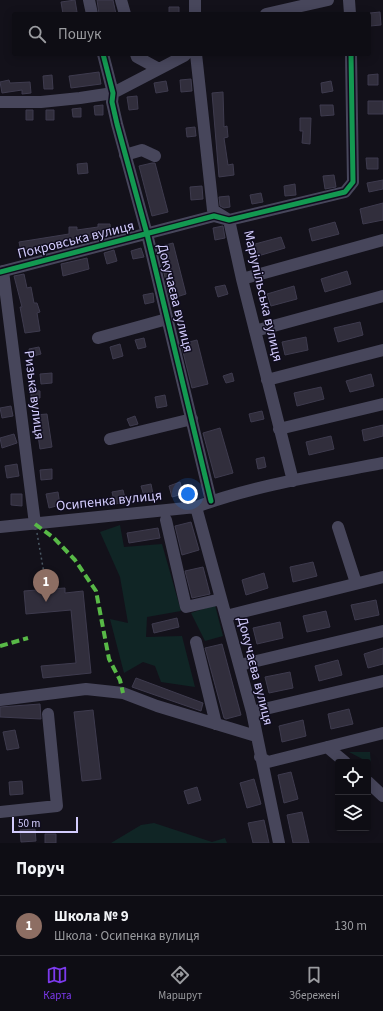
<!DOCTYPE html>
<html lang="uk">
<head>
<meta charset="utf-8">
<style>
  body { margin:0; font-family:"Source Sans 3",sans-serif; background:#17161d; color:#f1f3f6 }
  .controls { position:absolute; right:12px; bottom:12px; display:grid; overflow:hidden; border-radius:4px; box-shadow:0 2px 10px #0003 }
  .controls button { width:36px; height:36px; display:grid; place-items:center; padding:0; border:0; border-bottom:1px solid #2e2d34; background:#0e0d14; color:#f1f3f6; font:20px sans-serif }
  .scale { position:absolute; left:12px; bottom:10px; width:66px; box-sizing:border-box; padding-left:4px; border:2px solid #d3ccfd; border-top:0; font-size:11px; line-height:14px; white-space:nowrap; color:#d3ccfd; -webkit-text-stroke:3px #100d1e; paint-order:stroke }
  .you { position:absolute; left:188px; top:494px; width:14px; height:14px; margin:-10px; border:3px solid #fff; border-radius:50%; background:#1a73e8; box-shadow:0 0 0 6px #1a73e833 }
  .badge { display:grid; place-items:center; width:26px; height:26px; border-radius:50%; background:#7c3aed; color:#fff; font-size:13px; font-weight:700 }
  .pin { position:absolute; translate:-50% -33px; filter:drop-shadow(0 1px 2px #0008) }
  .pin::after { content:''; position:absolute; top:21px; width:14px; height:12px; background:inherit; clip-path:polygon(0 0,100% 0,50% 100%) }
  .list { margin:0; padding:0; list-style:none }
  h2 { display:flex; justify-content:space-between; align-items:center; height:52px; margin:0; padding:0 16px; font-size:17px }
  h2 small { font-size:13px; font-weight:400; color:#9b9ca0 }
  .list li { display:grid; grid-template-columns:26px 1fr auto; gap:12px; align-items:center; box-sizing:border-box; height:60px; padding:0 16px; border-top:1px solid #2e2d34 }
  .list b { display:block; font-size:15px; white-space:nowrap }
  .list p { margin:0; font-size:13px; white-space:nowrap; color:#9b9ca0 }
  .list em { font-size:13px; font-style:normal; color:#9b9ca0 }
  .icon { flex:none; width:22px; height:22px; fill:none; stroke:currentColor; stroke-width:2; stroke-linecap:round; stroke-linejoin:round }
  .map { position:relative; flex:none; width:383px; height:843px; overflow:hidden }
  .search { position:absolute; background:#0e0d14; box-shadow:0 2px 10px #0003; left:12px; right:12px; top:12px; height:44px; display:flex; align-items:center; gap:10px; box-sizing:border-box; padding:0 14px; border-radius:4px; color:#9b9ca0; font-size:15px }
  .sheet { height:112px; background:#0e0d14 }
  nav { display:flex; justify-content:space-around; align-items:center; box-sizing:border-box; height:56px; border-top:1px solid #2e2d34; background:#0e0d14; font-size:11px; color:#9b9ca0 }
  nav a { display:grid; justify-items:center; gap:2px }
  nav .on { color:#7c3aed }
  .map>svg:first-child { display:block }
  .green { fill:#102525 }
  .building { fill:#312e3c; stroke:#3e3b4e }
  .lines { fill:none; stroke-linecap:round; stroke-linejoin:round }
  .path { stroke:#4a5864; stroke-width:1.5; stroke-dasharray:2 3; stroke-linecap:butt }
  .minor { stroke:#47465b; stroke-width:12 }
  .quiet { stroke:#58b947; stroke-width:4; stroke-dasharray:8 4; stroke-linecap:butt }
  .cycleway-casing { stroke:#100d1e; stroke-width:8 }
  .cycleway { stroke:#139951; stroke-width:5 }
  .labels { text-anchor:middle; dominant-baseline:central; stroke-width:3; stroke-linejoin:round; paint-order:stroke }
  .street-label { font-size:14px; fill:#d3ccfd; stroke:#100d1e }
</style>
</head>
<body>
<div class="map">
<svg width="383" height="843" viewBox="0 0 383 843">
  <rect width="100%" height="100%" fill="#13111a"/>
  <!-- green -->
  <path class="green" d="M120 525 124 547 162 544 181 611 147 617 146 637 182 636 195 687 161 682 155 666 143 662 124 673 110 619 128 623 120 577 100 532Z
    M215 605 223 636 205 641 191 613Z
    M349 752H370L371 765 368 762Z
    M154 823 212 842 225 838 227 843H111L141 825Z"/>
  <!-- building -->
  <path class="building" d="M75 0 77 12 63 14 61 2Z
    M97 0H113L116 14H99Z
    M169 7H179V14H169Z
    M380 12 381 25 370 26V13Z
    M99 72 101 84 71 88 69 76Z
    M378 74V85H368V75Z
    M52 75 53 89H44L43 76Z
    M191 79 192 91 181 92 180 80Z
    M9 80 10 83 30 82 31 93 22 94V90L2 93 0 82Z
    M166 81 168 91 156 93 154 83Z
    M331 81 333 91 322 93 321 83Z
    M223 92 224 127 227 126 228 137 224 138 228 165 233 164 234 175 219 177 212 93Z
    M137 96 138 109 129 110 127 97Z
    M368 101H383V114H368Z
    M103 105V115H95L94 106Z
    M320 105H333L334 115 321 116Z
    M81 108V117H73L72 109Z
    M26 110H33V120H26Z
    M46 110H54V120H46Z
    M300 118H311L310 144 302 143 303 131H300Z
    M195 127 196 136 187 137 186 128Z
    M366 158H378V169H367Z
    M87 163 88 173 78 174 77 164Z
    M152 163H155L168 212 152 216 139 166Z
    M334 175 336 187 325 189 323 176Z
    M383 180V189L369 192 367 183Z
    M295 184 296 195 285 196 284 186Z
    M202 186 203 199 191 200 190 187Z
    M261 193 263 202 252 204 250 195Z
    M229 196 230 207 224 208 220 206 219 197Z
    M383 203V220L363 224 360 209Z
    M335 222 339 234 312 241 309 229Z
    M98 224H110L111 235 60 242V245L21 251 19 242 69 234V227H77V230L98 227Z
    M223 226 225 238 215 240 213 228Z
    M281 237 285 248 258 256 255 244Z
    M173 243 186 294 170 299 158 247Z
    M141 248 144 257 133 259 131 251Z
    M114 250 117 261 107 264 104 253Z
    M87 258 89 269 63 276 61 264Z
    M347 271 351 284 325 292 321 279Z
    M24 274 27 288 31 287 34 303H37L40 312 37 313 40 331 25 333 20 307H22L14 276Z
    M225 285 228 294 218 297 215 287Z
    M294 286 297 299 271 306 267 294Z
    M153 293 154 302 145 304 143 295Z
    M360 322 363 335 338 342 334 328Z
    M306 337 308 350 285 355 282 342Z
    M144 338 146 347 138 349 135 340Z
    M197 340 208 384 192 388 181 344Z
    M120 344 123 356 113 359 110 347Z
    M39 347 41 354 30 357 29 349Z
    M52 373V383L41 384 40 374Z
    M232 373 234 381 226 383 223 376Z
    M371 374 374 386 350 392 346 381Z
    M321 387 324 399 297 406 294 393Z
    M31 390 40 391V398H31Z
    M165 395 167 406 157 408 155 397Z
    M11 406 13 416 2 418 0 408Z
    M262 411 264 419 251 422 249 414Z
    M47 414 52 447 40 449 35 415Z
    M135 416 138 424 130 426 127 419Z
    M383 425V436L364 441 362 430Z
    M220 428 233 473 215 478 203 433Z
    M14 434 17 443 2 448 0 438Z
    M331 436 334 449 309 455 306 442Z
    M264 457 266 467 258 469 256 459Z
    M17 464 19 476 7 478 5 466Z
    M52 469V479L41 480 40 470Z
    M180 482 183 494 172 497 169 486Z
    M151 484 153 494 144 496 141 486Z
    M123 490 126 502 115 504 112 492Z
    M58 492 60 505 49 508 46 494Z
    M11 494H22V506L11 505Z
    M191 522 199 550 182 555 175 526Z
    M158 528 160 538 129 543 127 533Z
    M313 562 317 576 293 582 290 567Z
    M203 567 210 594 192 598 185 571Z
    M264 573 268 588 246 595 242 580Z
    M65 588V593L83 591 91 673 43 678 41 666 76 663 71 610 26 614 24 591Z
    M376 600 379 615 355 620 351 605Z
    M326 611 330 627 307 632 303 616Z
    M177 618 179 627 154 633 152 624Z
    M280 622 283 638 257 644 253 628Z
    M222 644 241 715 226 719 224 718 205 648Z
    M383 648V664L368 668 364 654Z
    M338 660 342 675 319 681 315 666Z
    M290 672 293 688 269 693 265 677Z
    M136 678 203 703 201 711 132 687Z
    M40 704 41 719 0 717V707Z
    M349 709 353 724 331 729 328 714Z
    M93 710 101 779 82 781 74 712Z
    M303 720 306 736 282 742 279 726Z
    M15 730 19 748 7 750 3 732Z
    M291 772 298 799 284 803 278 775Z
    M254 779 261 804 247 808 240 783Z
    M22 781 23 794 10 795 9 782Z
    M197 787 201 800 188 804 184 791Z
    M302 812 309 843H293L287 815Z
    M264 820 269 843H253L248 823Z
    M35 829 36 841 21 842 20 830Z
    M45 834H56V843H45Z"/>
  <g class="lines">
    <!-- path -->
    <path class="path" d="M37 533 45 579"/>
    <!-- minor -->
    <path class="minor" d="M89 0 92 14
      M121 0 125 14
      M349 0 350 14
      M195 14V0
      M266 14 328 0
      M103 54 113 93 112 102 117 124 147 234 211 501
      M136 54 137 57 159 69
      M196 54 213 210 229 220 242 279 293 481
      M0 102H41L80 98 113 93 184 56 186 54
      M125 155 142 150 155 156
      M3 271 35 524
      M0 272 214 216 229 220 345 192 353 182 351 54
      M242 279 383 240
      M255 331 383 296
      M98 338 167 319
      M267 380 383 350
      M279 429 383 404
      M110 439 192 419
      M196 507 252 712 279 843
      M166 520 186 607 221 599
      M0 527 196 507C255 485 321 475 383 463
      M338 527 356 583
      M226 616 383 577
      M196 642 216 724
      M240 665 383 631
      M0 700 86 689 123 693 157 706 256 736
      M252 712 383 681
      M327 747 345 762
      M260 757 268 762 383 733
      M368 782 383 796
      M0 812 57 806 48 714"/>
    <!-- quiet -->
    <path class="quiet" d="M35 524 54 538 75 560 96 591 109 659 120 680 123 693
      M0 646 28 638"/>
    <!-- cycleway casing -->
    <g class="cycleway-casing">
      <path id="cycleway" d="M103 54 113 93 112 102 117 124 147 234 211 501
        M0 272 214 216 229 220 345 192 353 182 351 54"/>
    </g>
    <!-- cycleway -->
    <use href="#cycleway" class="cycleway"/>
  </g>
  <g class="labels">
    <!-- street labels -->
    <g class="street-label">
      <text transform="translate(76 240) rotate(-14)">Покровська вулиця</text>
      <text transform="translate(263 296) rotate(77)">Маріупільська вулиця</text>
      <text transform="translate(175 298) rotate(76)">Докучаєва вулиця</text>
      <text transform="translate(34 395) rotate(83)">Ризька вулиця</text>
      <text transform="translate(109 501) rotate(-6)">Осипенка вулиця</text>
      <text transform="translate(255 671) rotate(76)">Докучаєва вулиця</text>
    </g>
  </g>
</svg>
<div class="controls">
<button><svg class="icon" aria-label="locate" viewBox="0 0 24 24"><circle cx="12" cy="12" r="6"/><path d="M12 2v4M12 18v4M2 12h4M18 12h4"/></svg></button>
<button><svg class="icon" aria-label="layers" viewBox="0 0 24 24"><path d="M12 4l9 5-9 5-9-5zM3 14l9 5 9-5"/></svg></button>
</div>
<div class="scale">50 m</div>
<div class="you"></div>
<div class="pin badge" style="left:46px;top:602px;background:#8d6e63">1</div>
<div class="search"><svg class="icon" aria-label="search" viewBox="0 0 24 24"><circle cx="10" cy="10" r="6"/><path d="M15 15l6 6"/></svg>Пошук</div>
</div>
<section class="sheet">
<h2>Поруч<small></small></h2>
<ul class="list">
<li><span class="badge" style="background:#8d6e63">1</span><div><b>Школа № 9</b><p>Школа · Осипенка вулиця</p></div><em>130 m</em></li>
</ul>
</section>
<nav>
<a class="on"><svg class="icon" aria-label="map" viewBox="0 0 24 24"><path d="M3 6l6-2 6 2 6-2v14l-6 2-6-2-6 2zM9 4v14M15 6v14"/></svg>Карта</a>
<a><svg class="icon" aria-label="directions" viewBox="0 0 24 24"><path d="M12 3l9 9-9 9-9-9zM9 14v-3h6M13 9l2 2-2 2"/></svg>Маршрут</a>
<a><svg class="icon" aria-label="saved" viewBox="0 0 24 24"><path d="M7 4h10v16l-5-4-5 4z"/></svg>Збережені</a>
</nav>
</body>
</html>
